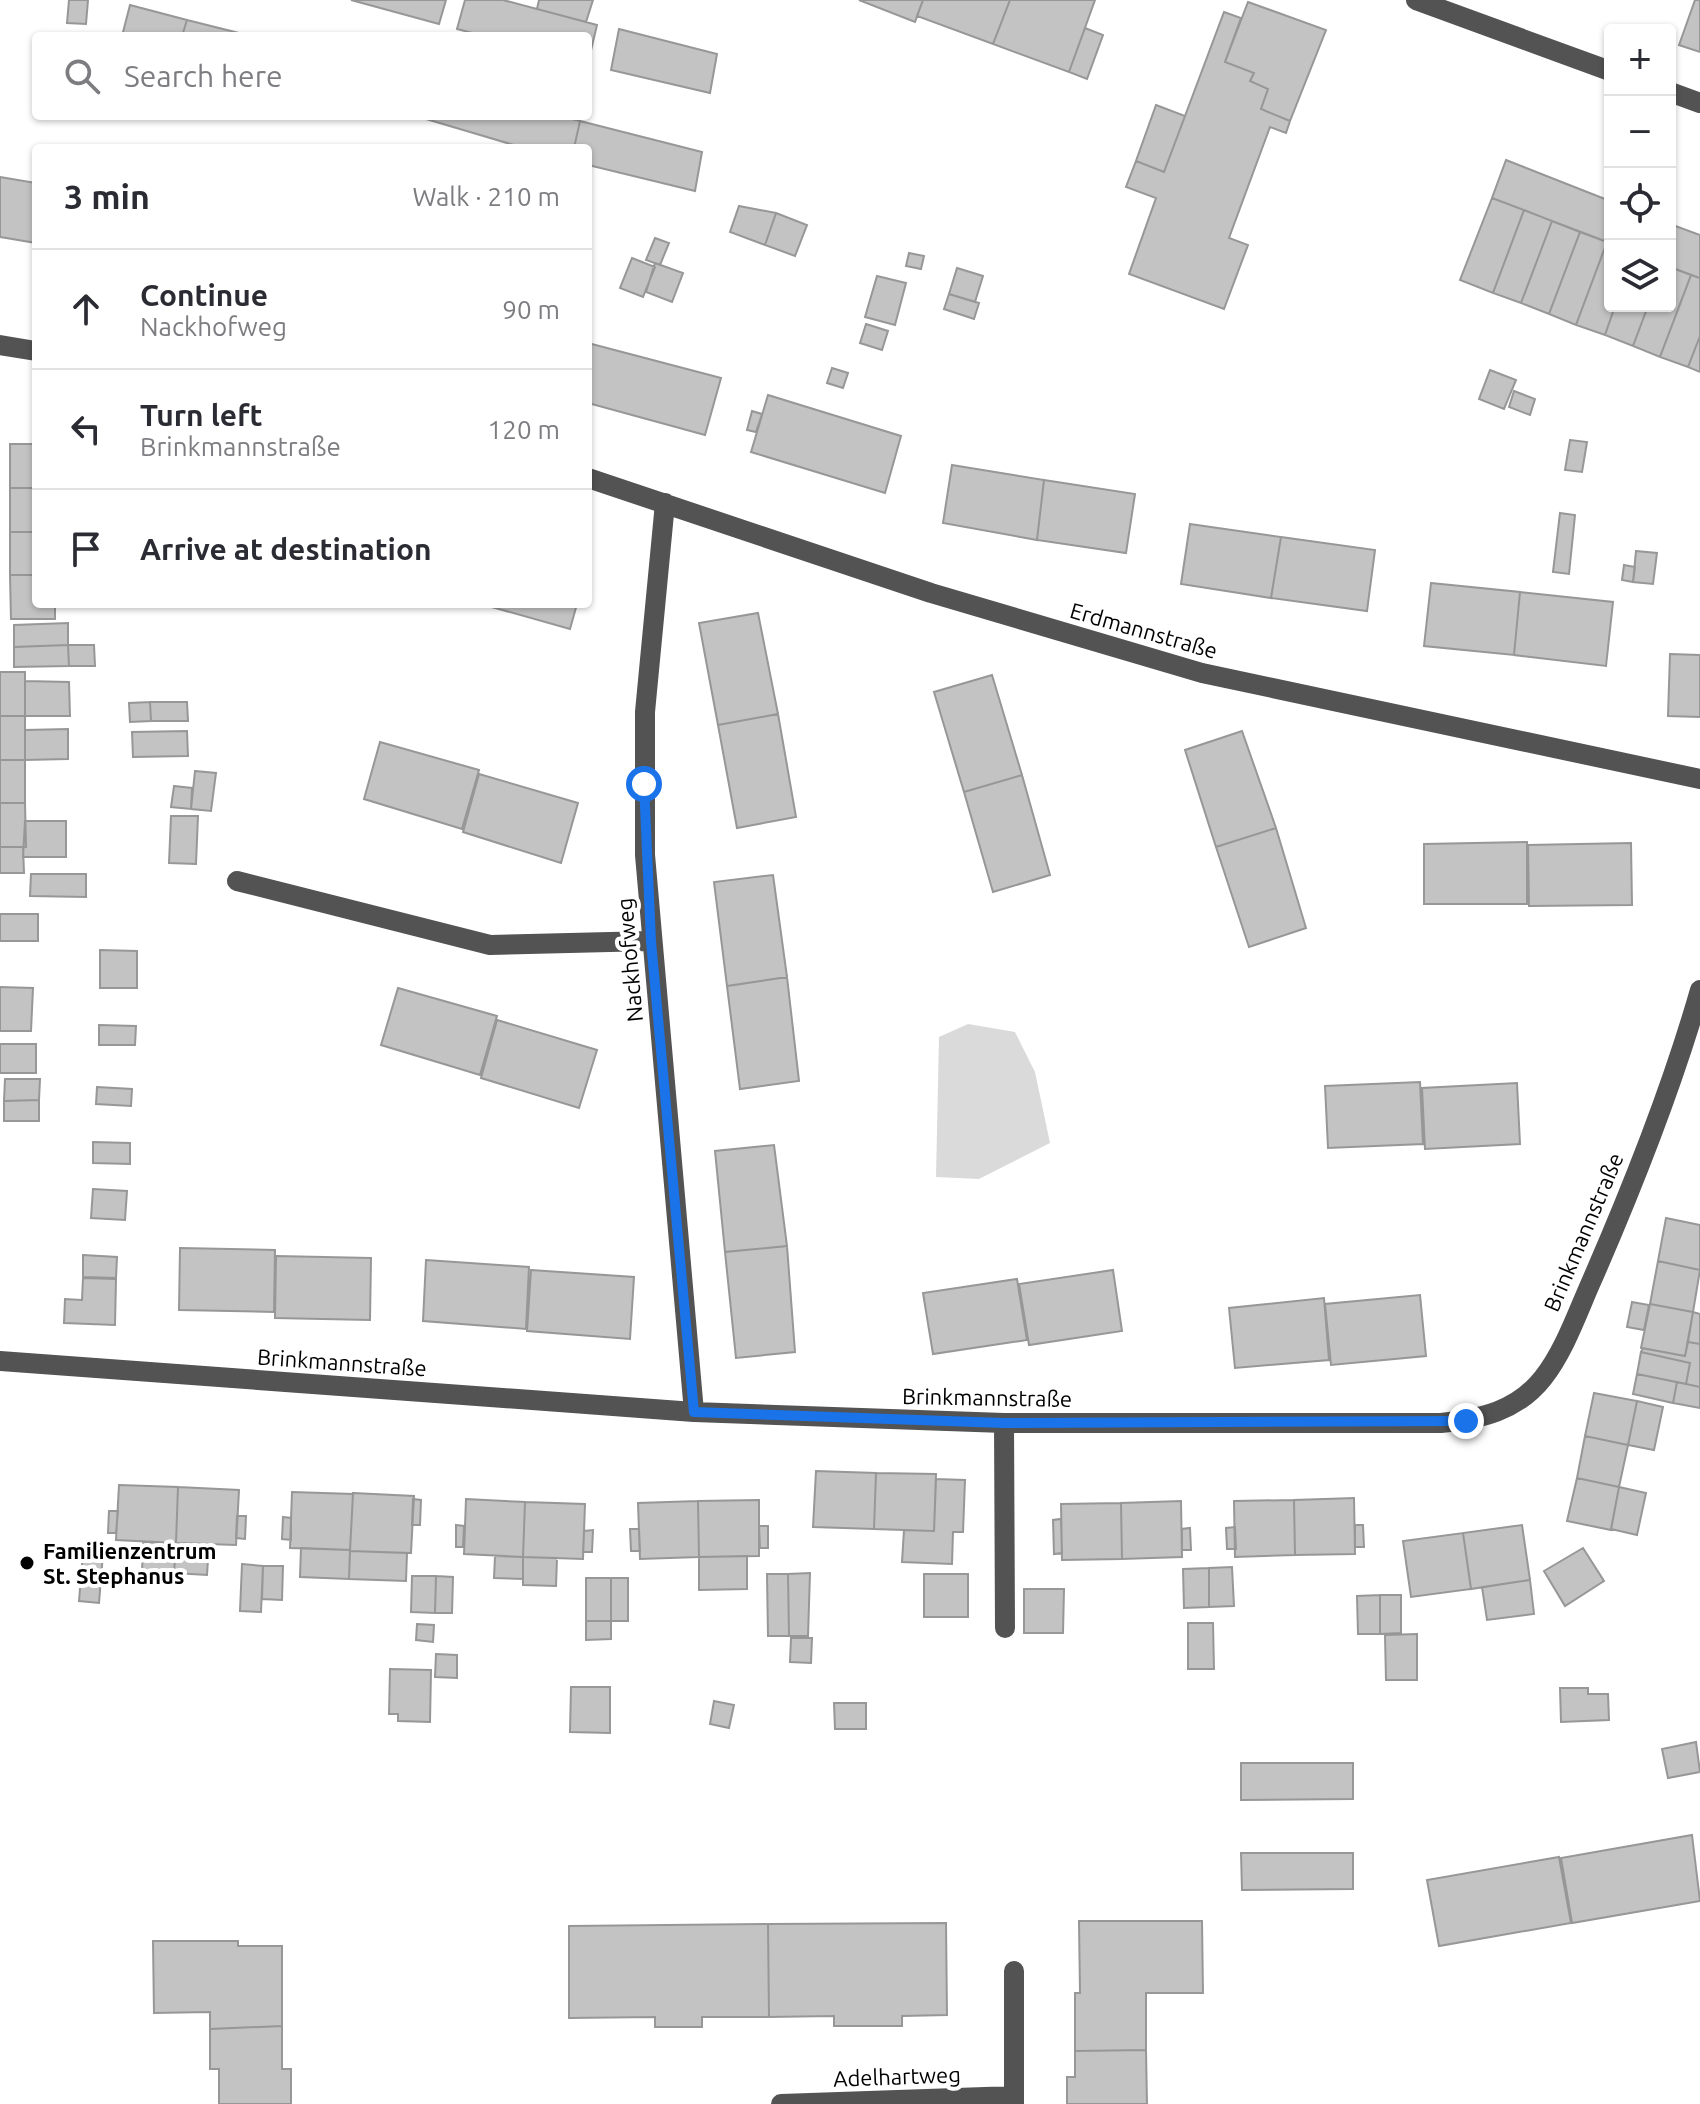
<!DOCTYPE html>
<html lang="en">
<head>
<meta charset="utf-8">
<style>
  body { margin:0; font-family:Ubuntu,sans-serif; background:#f2f2f3; color:#2b2b33 }
  .controls { position:absolute; right:24px; top:24px; display:grid; overflow:hidden; border-radius:8px; box-shadow:0 2px 6px #0004 }
  .controls button { width:72px; height:72px; display:grid; place-items:center; padding:0; border:0; border-bottom:2px solid #e1e1e2; background:#fff; color:#2b2b33; font:40px sans-serif }
  .stop { position:absolute; width:24px; height:24px; margin:-18px; border:6px solid #1a73e8; border-radius:50%; background:#fff }
  .stop.end { background:#1a73e8; border-color:#fff; box-shadow:0 2px 8px #0008 }
  .list { margin:0; padding:0; list-style:none }
  h2 { display:flex; justify-content:space-between; align-items:center; height:104px; margin:0; padding:0 32px; font-size:34px }
  h2 small { font-size:26px; font-weight:400; color:#7c7c81 }
  .list li { display:grid; grid-template-columns:52px 1fr auto; gap:24px; align-items:center; box-sizing:border-box; height:120px; padding:0 32px; border-top:2px solid #e1e1e2 }
  .list b { display:block; font-size:30px; white-space:nowrap }
  .list p { margin:0; font-size:26px; white-space:nowrap; color:#7c7c81 }
  .list em { font-size:26px; font-style:normal; color:#7c7c81 }
  .icon { flex:none; width:44px; height:44px; fill:none; stroke:currentColor; stroke-width:2; stroke-linecap:round; stroke-linejoin:round }
  .map { position:relative; flex:none; width:1700px; height:2104px; overflow:hidden }
  .search { position:absolute; background:#fff; box-shadow:0 2px 6px #0004; left:32px; top:32px; width:560px; height:88px; display:flex; align-items:center; gap:20px; box-sizing:border-box; padding:0 28px; border-radius:8px; color:#7c7c81; font-size:30px }
  .panel { position:absolute; background:#fff; box-shadow:0 2px 6px #0004; left:32px; top:144px; width:560px; height:464px; border-radius:8px }
  .map>svg:first-child { display:block }
  .green { fill:#dadada }
  .building { fill:#c3c3c3; stroke:#979797; stroke-width:2 }
  .lines { fill:none; stroke-linecap:round; stroke-linejoin:round }
  .minor { stroke:#535353; stroke-width:20 }
  .route { stroke:#1a73e8; stroke-width:10 }
  .poi-dot { fill:#000; stroke:#fff; stroke-width:3 }
  .labels { text-anchor:middle; dominant-baseline:central; stroke-width:8; stroke-linejoin:round; paint-order:stroke }
  .street-label { font-size:22px; fill:#000; stroke:#fff }
  .poi-label { font-size:22px; font-weight:bold; fill:#000; stroke:#fff; text-anchor:start }
</style>
</head>
<body>
<div class="map">
<svg width="1700" height="2104" viewBox="0 0 1700 2104">
  <rect width="100%" height="100%" fill="#fff"/>
  <!-- green -->
  <path class="green" d="M968 1024 1015 1032 1035 1072 1050 1143 979 1179 936 1177 939 1037Z"/>
  <!-- building -->
  <path class="building" d="M69 0H88L86 24 67 23Z
    M351 0H446L439 24Z
    M465 0H503L597 25 588 63V36H484L457 29Z
    M539 0H593L586 22 537 9Z
    M859 0H923L915 22Z
    M923 0H1010L993 44 917 16Z
    M1010 0H1095L1069 72 993 44Z
    M1695 0H1700V52L1679 45Z
    M1248 2 1326 30 1290 121 1261 109 1268 89 1250 81 1254 73 1225 62Z
    M130 5 187 20 182 36H122Z
    M1224 12 1241 18 1225 62 1254 73 1250 81 1268 89 1261 109 1290 121 1286 133 1270 127 1229 238 1248 245 1224 309 1129 274 1156 198 1126 187 1136 161 1164 172Z
    M187 20 251 36H182Z
    M1085 28 1103 35 1087 79 1069 72Z
    M619 29 717 54 710 93 611 70Z
    M1156 105 1185 116 1164 172 1136 161Z
    M416 116H561L580 121 574 148H524Z
    M580 121 702 152 695 191 588 165V148H574Z
    M1506 160 1610 201V243L1492 198Z
    M0 177 36 183V243L0 237Z
    M1492 198 1524 210 1493 293 1460 280Z
    M739 206 776 213 765 245 730 232Z
    M1524 210 1552 221 1521 303 1493 293Z
    M776 213 807 225 795 256 765 245Z
    M1552 221 1580 232 1549 314 1521 303Z
    M1670 224 1700 235V278L1670 267Z
    M1580 232 1607 242 1576 325 1549 314Z
    M655 238 669 243 660 265 646 260Z
    M1607 242 1610 306H1615L1605 335 1576 325Z
    M909 253 924 256 921 269 906 266Z
    M632 258 655 267 643 297 620 288Z
    M655 263 683 273 672 302 646 292Z
    M1670 267 1691 275 1660 357 1633 346 1648 306H1670Z
    M957 268 983 276 975 302 949 294Z
    M1691 275 1700 278V336L1688 367 1660 357Z
    M877 276 906 283 895 325 865 317Z
    M949 294 979 303 974 319 944 309Z
    M1615 306H1648L1633 346 1605 335Z
    M866 324 888 331 882 350 860 343Z
    M1700 336V372L1688 367Z
    M588 343 721 378 705 435 588 403Z
    M832 368 848 373 843 388 827 383Z
    M1490 370 1516 380 1504 409 1479 399Z
    M1514 391 1535 399 1530 415 1509 407Z
    M768 395 901 436 885 493 751 452Z
    M752 411 762 414 756 432 747 430Z
    M1570 440 1587 442 1582 472 1565 470Z
    M10 444H36V488H10Z
    M952 465 1044 480 1037 540 943 523Z
    M1044 480 1135 494 1126 553 1037 540Z
    M10 488H36V532H10Z
    M1560 513 1575 515 1569 574 1553 572Z
    M1190 524 1281 537 1271 598 1181 584Z
    M10 532H36V575H10Z
    M1281 537 1375 550 1367 611 1271 598Z
    M1636 551 1657 553 1653 584 1633 582Z
    M1624 565 1635 567 1633 582 1622 580Z
    M10 575H36V604H55V619H11Z
    M1431 583 1520 592 1514 655 1424 646Z
    M1520 592 1613 602 1606 666 1514 655Z
    M481 604H577L570 629Z
    M758 613 778 714 718 725 699 623Z
    M68 623V645L14 647V625Z
    M68 645 69 666 14 667V647Z
    M68 645H94L95 666H69Z
    M1670 654 1700 655V717L1668 716Z
    M0 672H25V716H0Z
    M992 675 1022 775 964 792 934 692Z
    M25 681 69 682 70 716H25Z
    M150 702 151 721 130 722 129 703Z
    M150 702H187L188 721H151Z
    M778 714 796 817 737 828 718 725Z
    M0 716H25V760H0Z
    M68 729V759L25 760V730Z
    M187 731 188 756 133 757 132 732Z
    M1242 731 1276 828 1216 847 1185 750Z
    M380 742 479 770 462 829 364 799Z
    M0 760H25V803H0Z
    M195 771 216 773 211 811 191 809Z
    M479 774 578 803 561 863 463 832Z
    M1022 775 1050 875 993 892 964 792Z
    M174 786 192 788 191 809 171 807Z
    M0 803H25L26 847H0Z
    M171 816H198L196 864 169 863Z
    M25 821H66V857H23Z
    M1276 828 1306 928 1249 947 1216 847Z
    M1527 842V904H1424V844Z
    M1631 843 1632 905 1529 906 1528 845Z
    M0 847H23L24 873H0Z
    M31 874H86V897L30 896Z
    M773 875 787 977 727 986 714 882Z
    M0 914H38V941H0Z
    M100 950 137 951V988H100Z
    M787 977 799 1081 740 1089 727 986Z
    M0 987 33 988 31 1031H0Z
    M398 988 497 1016 480 1075 381 1045Z
    M497 1020 597 1050 579 1108 481 1078Z
    M99 1025 136 1026 135 1045H99Z
    M0 1044H36V1073H0Z
    M5 1079H40L39 1100 4 1101Z
    M1420 1082 1423 1144 1328 1148 1325 1086Z
    M1517 1083 1520 1144 1425 1149 1422 1088Z
    M97 1087 132 1089 131 1106 96 1104Z
    M39 1100V1121H4V1101Z
    M93 1142 130 1143V1164L93 1163Z
    M774 1145 787 1246 725 1252 715 1151Z
    M93 1189 127 1191 125 1220 91 1218Z
    M1666 1218 1700 1225V1270L1658 1261Z
    M787 1246 795 1352 736 1358 725 1252Z
    M180 1248 275 1250 274 1312 179 1310Z
    M83 1255 117 1257 116 1278 83 1277Z
    M276 1256 371 1258 370 1320 275 1318Z
    M426 1260 529 1267 526 1329 423 1321Z
    M1658 1261 1700 1270 1693 1312 1650 1304Z
    M531 1270 634 1277 630 1339 527 1331Z
    M1113 1270 1122 1331 1029 1345 1019 1284Z
    M83 1278 116 1279 115 1325 64 1323 65 1299 82 1300Z
    M1017 1279 1027 1340 933 1354 923 1293Z
    M1420 1295 1426 1356 1331 1365 1325 1304Z
    M1324 1298 1329 1360 1235 1368 1229 1308Z
    M1632 1302 1649 1305 1644 1330 1627 1327Z
    M1650 1304 1693 1312 1685 1356 1641 1348Z
    M1693 1312 1700 1314V1344L1688 1342Z
    M1688 1342 1700 1344V1387L1686 1384 1690 1363 1641 1352 1643 1348 1685 1356Z
    M1641 1352 1690 1363 1686 1384 1637 1374Z
    M1637 1374 1677 1382 1673 1403 1633 1394Z
    M1677 1382 1700 1387V1408L1673 1403Z
    M1594 1393 1637 1401 1628 1445 1585 1436Z
    M1637 1401 1663 1407 1654 1450 1628 1445Z
    M1585 1436 1628 1445 1619 1487 1577 1478Z
    M816 1471 876 1473 874 1529 813 1527Z
    M876 1473 936 1474 934 1531 874 1529Z
    M1577 1478 1619 1487 1611 1530 1567 1521Z
    M936 1479 965 1480 963 1532H953L952 1564 902 1562 904 1530 934 1531Z
    M119 1485 178 1487 176 1543 116 1540Z
    M178 1487 239 1490 236 1545 176 1543Z
    M1619 1487 1646 1493 1637 1535 1611 1529Z
    M292 1492 353 1494 350 1550 290 1548Z
    M353 1493 414 1496 411 1553 350 1551Z
    M1354 1498 1355 1554 1295 1555 1294 1500Z
    M413 1499 421 1500 420 1525H412Z
    M466 1499 525 1502 523 1557 464 1554Z
    M759 1500V1556L699 1557 698 1501Z
    M1294 1500 1295 1555 1235 1557 1234 1501Z
    M698 1501 699 1557 640 1559 638 1503Z
    M1181 1501 1182 1557 1122 1559 1121 1503Z
    M525 1502 585 1504 583 1559 523 1557Z
    M1121 1503 1122 1559 1062 1560 1061 1504Z
    M109 1511H118L116 1533H108Z
    M237 1516H246L245 1539 236 1538Z
    M283 1517 291 1518V1540L282 1539Z
    M1061 1519 1062 1553 1054 1554 1053 1520Z
    M456 1525 464 1526 463 1547H456Z
    M1355 1525H1363L1364 1547H1355Z
    M1522 1525 1530 1580 1471 1589 1463 1533Z
    M759 1526H768V1548H760Z
    M1235 1527 1236 1549H1227L1226 1528Z
    M1190 1528 1191 1550H1182V1529Z
    M630 1529H639L640 1551H631Z
    M593 1530 592 1552H583L584 1531Z
    M1463 1533 1471 1589 1411 1597 1403 1541Z
    M143 1542 176 1543 174 1573 142 1572Z
    M176 1543 209 1544 207 1575 174 1573Z
    M301 1548 350 1550 349 1579 300 1577Z
    M1583 1548 1604 1581 1565 1606 1544 1571Z
    M350 1551 407 1553 406 1581 349 1579Z
    M83 1552 103 1554 99 1603 79 1601Z
    M495 1556 523 1557V1579L494 1578Z
    M747 1556V1589L699 1590V1557Z
    M523 1557 557 1558 556 1586 523 1585Z
    M242 1564 263 1566 261 1612 240 1611Z
    M263 1566H283L282 1600 262 1599Z
    M1232 1567 1234 1606 1209 1607V1568Z
    M1209 1568V1607L1184 1608 1183 1569Z
    M810 1573 808 1636H789L788 1574Z
    M767 1574H788L789 1636H768Z
    M924 1574H968V1617H924Z
    M412 1576H436L435 1613 411 1612Z
    M436 1576 453 1577 452 1613H435Z
    M586 1578H611V1621H586Z
    M611 1578H628V1621H611Z
    M1530 1580 1534 1614 1487 1620 1482 1587Z
    M1024 1589H1064L1063 1633H1024Z
    M1380 1595H1401V1633L1380 1634Z
    M1380 1595V1634H1358L1357 1596Z
    M586 1621H611V1639L586 1640Z
    M1188 1623H1213L1214 1669H1188Z
    M417 1624 434 1625 433 1642 416 1640Z
    M1417 1634V1680H1386L1385 1635Z
    M791 1638H812L811 1663 790 1662Z
    M436 1654 457 1655V1678L435 1677Z
    M390 1669 431 1670 430 1722 398 1721V1714H389Z
    M571 1687H610V1733L570 1732Z
    M1560 1688H1588V1694H1608L1609 1720 1561 1722Z
    M714 1701 734 1705 729 1728 710 1724Z
    M834 1703H866V1729H835Z
    M1696 1742 1700 1772 1668 1778 1662 1749Z
    M1241 1763H1353V1799L1241 1800Z
    M1692 1835 1700 1901 1572 1923 1561 1858Z
    M1241 1853H1353V1889L1242 1890Z
    M1559 1857 1571 1923 1439 1946 1427 1880Z
    M1079 1921H1202L1203 1993H1146V2050L1075 2051V1993H1080Z
    M946 1923 947 2015 902 2016V2026H834V2016L769 2017 768 1924Z
    M768 1924 769 2017H702V2027H655V2017L569 2018V1926Z
    M153 1941H238V1946H282V2026L210 2029V2012L154 2013Z
    M282 2026V2069H291V2104H219V2069H210V2029Z
    M1146 2050 1147 2104H1067V2077H1075V2051Z"/>
  <g class="lines">
    <!-- minor -->
    <path class="minor" d="M1416 0 1610 71
      M1670 92 1700 103
      M0 345 36 351
      M588 478 931 593 1202 673 1700 779
      M665 503 645 712V855L694 1412
      M237 881 490 945 651 941
      M0 1361 694 1412 1004 1423H1441C1481 1419 1517 1411 1543 1378 1565 1350 1578 1311 1592 1280 1633 1186 1672 1088 1700 990
      M1004 1423 1005 1628
      M781 2104 1014 2096
      M1014 2104V1971"/>
  </g>
  <g class="lines">
    <!-- route -->
    <path class="route" d="M644 784 651 941 694 1412 1004 1423 1466 1421"/>
  </g>
  <!-- markers -->
  <circle class="poi-dot" cx="27" cy="1563" r="8"/>
  <g class="labels">
    <!-- street labels -->
    <g class="street-label">
      <text transform="translate(1144 630) rotate(16)">Erdmannstraße</text>
      <text transform="translate(629 960) rotate(-95)">Nackhofweg</text>
      <text transform="translate(1583 1232) rotate(-67)">Brinkmannstraße</text>
      <text transform="translate(342 1362) rotate(4)">Brinkmannstraße</text>
      <text transform="translate(987 1397) rotate(1)">Brinkmannstraße</text>
      <text transform="translate(897 2076) rotate(-2)">Adelhartweg</text>
    </g>
    <!-- poi labels -->
    <g class="poi-label">
      <text x="43" y="1550">Familienzentrum<tspan x="43" dy="25">St. Stephanus</tspan></text>
    </g>
  </g>
</svg>
<div class="controls">
<button>+</button>
<button>−</button>
<button><svg class="icon" aria-label="locate" viewBox="0 0 24 24"><circle cx="12" cy="12" r="6"/><path d="M12 2v4M12 18v4M2 12h4M18 12h4"/></svg></button>
<button><svg class="icon" aria-label="layers" viewBox="0 0 24 24"><path d="M12 4l9 5-9 5-9-5zM3 14l9 5 9-5"/></svg></button>
</div>
<div class="stop" style="left:644px;top:784px"></div>
<div class="stop end" style="left:1466px;top:1421px"></div>
<div class="search"><svg class="icon" aria-label="search" viewBox="0 0 24 24"><circle cx="10" cy="10" r="6"/><path d="M15 15l6 6"/></svg>Search here</div>
<section class="panel">
<h2>3 min<small>Walk · 210 m</small></h2>
<ul class="list">
<li><svg class="icon" aria-label="ahead" viewBox="0 0 24 24"><path d="M12 20V5M6 11l6-6 6 6"/></svg><div><b>Continue</b><p>Nackhofweg</p></div><em>90 m</em></li>
<li><svg class="icon" aria-label="left" viewBox="0 0 24 24"><path d="M17 20v-9H6M10 6l-5 5 5 5"/></svg><div><b>Turn left</b><p>Brinkmannstraße</p></div><em>120 m</em></li>
<li><svg class="icon" aria-label="arrive" viewBox="0 0 24 24"><path d="M6 21V4h12l-3 4 3 4H6"/></svg><div><b>Arrive at destination</b></div></li>
</ul>
</section>
</div>
</body>
</html>
